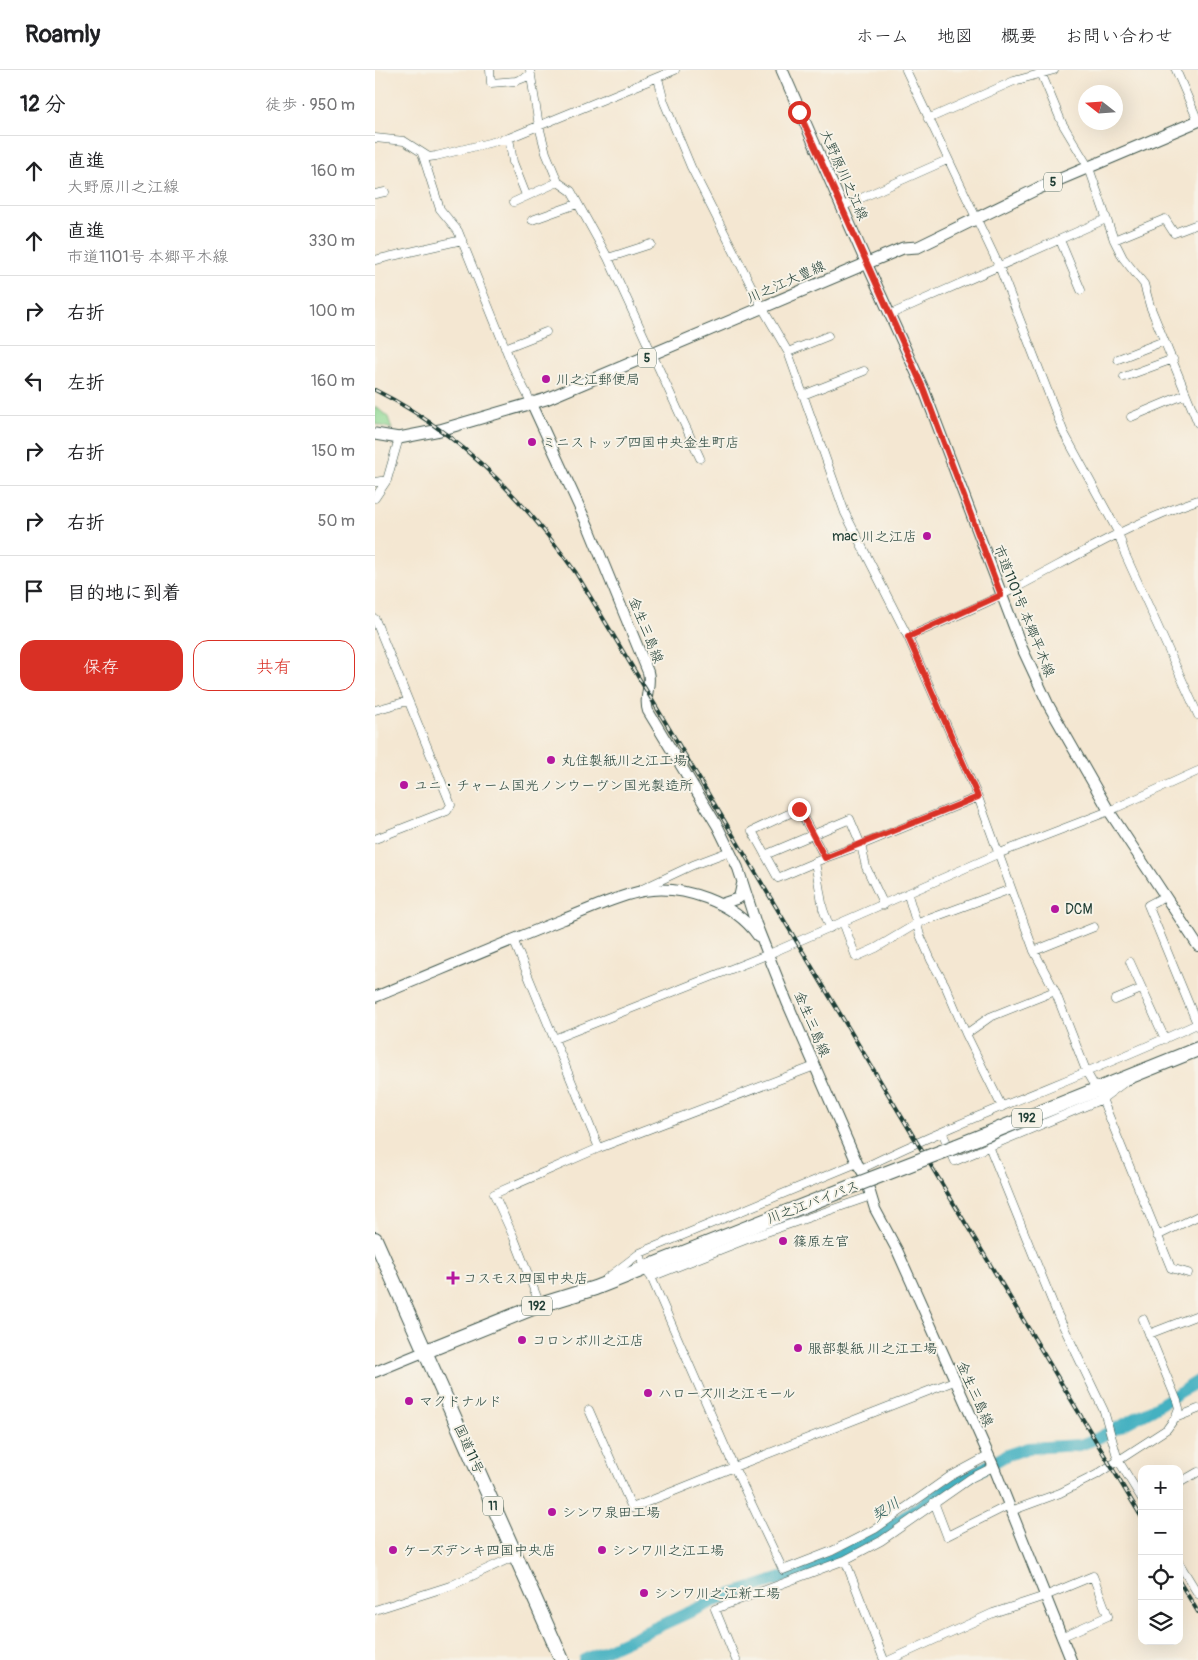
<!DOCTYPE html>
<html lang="ja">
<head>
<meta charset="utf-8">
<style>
  body { margin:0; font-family:Pangolin,"Klee One",sans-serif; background:#f2f2f2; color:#202124 }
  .controls { position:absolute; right:15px; bottom:15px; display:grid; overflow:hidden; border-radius:10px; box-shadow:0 5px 20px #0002 }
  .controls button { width:45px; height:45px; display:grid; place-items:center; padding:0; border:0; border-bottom:1px solid #e0e0e0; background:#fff; color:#202124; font:25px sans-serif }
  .compass { position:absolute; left:703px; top:15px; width:45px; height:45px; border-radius:50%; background:#fff; box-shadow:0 5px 20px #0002; rotate:287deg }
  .stop { position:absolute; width:15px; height:15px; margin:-11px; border:4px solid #d93025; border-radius:50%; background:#fff }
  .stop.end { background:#d93025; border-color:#fff; box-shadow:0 1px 5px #0008 }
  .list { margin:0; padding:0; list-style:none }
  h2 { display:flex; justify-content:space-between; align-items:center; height:65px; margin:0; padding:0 20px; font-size:21px }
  h2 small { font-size:16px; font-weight:400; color:#757577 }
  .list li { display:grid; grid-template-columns:32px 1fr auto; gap:15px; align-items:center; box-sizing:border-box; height:70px; padding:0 20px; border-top:1px solid #e0e0e0 }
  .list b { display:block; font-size:19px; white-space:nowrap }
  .list p { margin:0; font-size:16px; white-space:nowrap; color:#757577 }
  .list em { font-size:16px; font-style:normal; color:#757577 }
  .actions { display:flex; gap:10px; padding:15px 20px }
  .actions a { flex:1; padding:11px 0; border:1px solid #d93025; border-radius:15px; text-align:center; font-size:18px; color:#d93025 }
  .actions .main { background:#d93025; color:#fff }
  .icon { flex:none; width:28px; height:28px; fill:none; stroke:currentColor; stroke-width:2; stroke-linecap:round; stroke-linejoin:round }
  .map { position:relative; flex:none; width:823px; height:1590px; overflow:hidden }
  header { display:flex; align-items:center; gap:30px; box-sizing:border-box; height:70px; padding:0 25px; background:#fff; border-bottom:1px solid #e0e0e0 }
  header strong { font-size:24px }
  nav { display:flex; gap:28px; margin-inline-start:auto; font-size:18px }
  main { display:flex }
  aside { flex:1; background:#fff }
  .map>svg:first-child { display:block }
  .green { fill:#8fd994; stroke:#578b64 }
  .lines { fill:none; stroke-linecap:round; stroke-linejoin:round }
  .river { stroke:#44b1c1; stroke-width:12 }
  .street-casing { stroke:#3f564c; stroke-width:9 }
  .secondary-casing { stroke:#3f564c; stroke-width:12 }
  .primary-casing { stroke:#3f564c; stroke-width:13 }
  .highway-casing { stroke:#3f564c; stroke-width:16 }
  .street { stroke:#fff; stroke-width:8 }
  .secondary { stroke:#fff; stroke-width:10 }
  .primary { stroke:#fff; stroke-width:11 }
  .highway { stroke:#fff; stroke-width:14 }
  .rail-casing { stroke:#1f3d34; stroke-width:4 }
  .rail { stroke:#f7f3e8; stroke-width:2; stroke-dasharray:5.5; stroke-linecap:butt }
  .highway-bridge-casing { stroke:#3f564c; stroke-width:16; stroke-linecap:butt }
  .highway-bridge { stroke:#fff; stroke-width:14 }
  .route { stroke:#d93025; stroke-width:6 }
  .poi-dot { fill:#b5179e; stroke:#f7f3e8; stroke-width:2 }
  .labels { text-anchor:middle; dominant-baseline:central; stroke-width:4; stroke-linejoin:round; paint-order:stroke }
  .shield { fill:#f7f3e8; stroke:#60746a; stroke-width:1 }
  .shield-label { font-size:12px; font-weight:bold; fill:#1f3d34 }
  .street-label { font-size:14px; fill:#1f3d34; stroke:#f7f3e8 }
  .poi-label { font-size:14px; fill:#1f3d34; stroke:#f7f3e8; text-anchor:start }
  .water-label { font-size:15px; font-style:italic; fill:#285a57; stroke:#f7f3e8 }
</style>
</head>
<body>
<header>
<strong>Roamly</strong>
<nav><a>ホーム</a><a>地図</a><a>概要</a><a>お問い合わせ</a></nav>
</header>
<main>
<aside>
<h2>12 分<small>徒歩 · 950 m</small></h2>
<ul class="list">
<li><svg class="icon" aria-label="ahead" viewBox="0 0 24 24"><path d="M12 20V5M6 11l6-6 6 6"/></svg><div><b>直進</b><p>大野原川之江線</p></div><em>160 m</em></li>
<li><svg class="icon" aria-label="ahead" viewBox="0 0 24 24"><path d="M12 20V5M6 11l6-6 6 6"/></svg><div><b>直進</b><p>市道1101号 本郷平木線</p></div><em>330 m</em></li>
<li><svg class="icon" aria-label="right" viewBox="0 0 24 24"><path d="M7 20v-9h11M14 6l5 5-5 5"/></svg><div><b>右折</b></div><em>100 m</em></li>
<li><svg class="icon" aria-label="left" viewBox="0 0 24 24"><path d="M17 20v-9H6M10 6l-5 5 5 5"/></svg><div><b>左折</b></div><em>160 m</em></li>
<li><svg class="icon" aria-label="right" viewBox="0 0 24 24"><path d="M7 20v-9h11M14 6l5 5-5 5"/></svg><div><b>右折</b></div><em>150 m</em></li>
<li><svg class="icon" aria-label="right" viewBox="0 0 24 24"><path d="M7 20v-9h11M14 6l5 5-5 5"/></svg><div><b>右折</b></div><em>50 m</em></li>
<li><svg class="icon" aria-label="arrive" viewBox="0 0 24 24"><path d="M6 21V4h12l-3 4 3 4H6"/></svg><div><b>目的地に到着</b></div></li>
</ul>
<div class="actions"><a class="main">保存</a><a>共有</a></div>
</aside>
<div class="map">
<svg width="823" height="1590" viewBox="0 0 823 1590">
  <rect width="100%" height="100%" fill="#f7f3e8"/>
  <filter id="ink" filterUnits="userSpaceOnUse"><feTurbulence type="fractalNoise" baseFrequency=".02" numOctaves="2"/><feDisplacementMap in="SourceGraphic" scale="10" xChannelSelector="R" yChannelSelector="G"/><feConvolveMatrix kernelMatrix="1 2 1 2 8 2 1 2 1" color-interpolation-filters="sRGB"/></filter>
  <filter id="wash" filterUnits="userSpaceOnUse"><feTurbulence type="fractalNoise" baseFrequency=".0096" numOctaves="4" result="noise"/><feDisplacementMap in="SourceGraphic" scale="20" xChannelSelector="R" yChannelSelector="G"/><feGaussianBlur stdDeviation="1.12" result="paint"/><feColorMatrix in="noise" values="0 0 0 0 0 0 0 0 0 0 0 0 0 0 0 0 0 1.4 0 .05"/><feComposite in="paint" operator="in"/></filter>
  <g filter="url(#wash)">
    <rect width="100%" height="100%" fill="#f4e7d2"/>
    <!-- green -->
    <path class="green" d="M0 336 13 347 17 359 0 354Z"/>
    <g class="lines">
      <!-- river -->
      <path class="river" d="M209 1590 346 1528 434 1499 462 1486 497 1469 569 1420 632 1385 653 1378 705 1375 723 1368 778 1339 823 1311"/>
    </g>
  </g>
  <g filter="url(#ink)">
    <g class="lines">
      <!-- street casing -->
      <g class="street-casing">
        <path id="street" d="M115 0 116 13 141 11 156 5
          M155 0 164 56 171 83 183 112 196 121 233 188 325 388
          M531 0 624 196 689 363 743 462 750 484 823 645
          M665 0 687 53 714 98 739 170 748 188 769 214 775 236 823 353
          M801 0 823 51
          M283 8 289 32 316 97 388 239 413 282 470 443 533 567 603 727 659 881 680 921 712 1003 727 1029 796 1198 813 1203
          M553 49 639 11 679 0
          M0 68 29 71 54 87 61 86 134 68 300 0
          M134 68 138 92 151 125
          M47 83 65 139 83 161 138 297 157 334
          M0 124 10 122
          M139 132 183 112
          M466 137 572 90
          M157 150 202 134
          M685 170 706 220
          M739 170 790 149 799 163 820 155
          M233 188 276 174
          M0 190 87 170
          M516 244 731 149
          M130 278 171 262
          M413 282 453 266
          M743 289 789 271
          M749 307 798 289
          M428 325 489 301
          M756 347 811 324
          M0 412 12 410
          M0 428 12 410 24 368
          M0 549 76 735 72 741 0 769
          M533 567C564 553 597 540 627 525 694 491 752 454 823 430
          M0 640 33 631
          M424 739 450 788 403 808 377 761Z
          M390 785 475 749 486 775 450 788
          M440 792 448 839 455 858
          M267 819 318 795 355 781
          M533 825 545 865 556 890 570 915 591 964
          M790 826 773 835 823 956
          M509 835 491 797 486 775 603 727
          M468 852 481 887 501 878 543 853 636 819
          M138 869 224 1078
          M659 881 719 857
          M755 892 790 969
          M740 930 766 919
          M179 969 394 884 625 783 734 741 823 701
          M627 1037 591 964 615 947 680 921
          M567 1062 580 1091 727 1029 750 1012
          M614 1076 681 1241 729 1341 743 1390 767 1429
          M482 1093 265 1183 269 1198 276 1207 380 1166 496 1126
          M486 1099C596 1045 712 1005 822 954
          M782 1166 823 1146
          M276 1207 359 1397 579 1311
          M231 1209 265 1183
          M165 1235 139 1168 119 1124 224 1078 440 996
          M774 1264 823 1245
          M214 1340 257 1438 359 1397 408 1500 457 1481 500 1459 574 1407 613 1386
          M800 1348 823 1339
          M804 1413 823 1402
          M559 1432 572 1466 634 1435
          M636 1441 685 1423 721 1405 792 1359 800 1348 804 1338 802 1331 768 1249
          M470 1490 509 1590
          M804 1493 823 1524
          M0 1540 75 1516 140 1486
          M361 1590 340 1539 470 1490 506 1471 596 1408 618 1397
          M515 1590 618 1543 670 1526 718 1506 733 1546 686 1567"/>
      </g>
      <!-- secondary casing -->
      <g class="secondary-casing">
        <path id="secondary" d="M492 194 549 320 647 578 674 636 734 741 823 876
          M157 334 214 458 273 602C277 616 268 627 273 641L343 757 363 798 381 854 412 932 482 1093 490 1106 500 1139 522 1180 618 1395 696 1590
          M346 834 364 828 367 814
          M0 927C63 901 126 874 189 849 214 840 241 826 268 821 307 814 359 832 383 866
          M0 1302 51 1281"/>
      </g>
      <!-- primary casing -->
      <g class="primary-casing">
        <path id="primary" d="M407 0 492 194
          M0 364 24 368 65 360 171 329 528 178 543 177 662 119 823 51"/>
      </g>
      <!-- highway casing -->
      <g class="highway-casing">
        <path id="highway" d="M582 1076 823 979
          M0 1169 187 1590
          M51 1281 165 1235 220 1218 478 1116"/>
      </g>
      <!-- street -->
      <use href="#street" class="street"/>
      <!-- secondary -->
      <use href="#secondary" class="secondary"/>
      <!-- primary -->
      <use href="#primary" class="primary"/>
      <!-- highway -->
      <use href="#highway" class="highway"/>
      <!-- rail casing -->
      <g class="rail-casing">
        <path id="rail" d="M0 320C83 361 148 428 201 503L767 1448
          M804 1511 823 1542"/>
      </g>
      <!-- rail -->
      <use href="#rail" class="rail"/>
      <!-- highway-bridge casing -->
      <g class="highway-bridge-casing">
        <path id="highway-bridge" d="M478 1116 582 1076"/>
      </g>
      <!-- highway-bridge -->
      <use href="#highway-bridge" class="highway-bridge"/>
    </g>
  </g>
  <g class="lines" filter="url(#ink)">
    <!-- route -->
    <path class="route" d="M424 739 450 788 603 727 533 567 626 525 549 320 424 42"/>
  </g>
  <!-- markers -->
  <g class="poi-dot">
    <circle cx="171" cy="309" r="5"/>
    <circle cx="157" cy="372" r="5"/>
    <circle cx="552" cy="466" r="5"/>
    <circle cx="176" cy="690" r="5"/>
    <circle cx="29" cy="715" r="5"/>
    <circle cx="680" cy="839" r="5"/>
    <circle cx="408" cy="1171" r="5"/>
    <path d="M75.5 1200.5h5v5h5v5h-5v5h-5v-5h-5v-5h5z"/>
    <circle cx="147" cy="1270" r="5"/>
    <circle cx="423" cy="1278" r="5"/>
    <circle cx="273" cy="1323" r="5"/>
    <circle cx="34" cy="1331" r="5"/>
    <circle cx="177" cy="1442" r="5"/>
    <circle cx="18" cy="1480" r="5"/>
    <circle cx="227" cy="1480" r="5"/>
    <circle cx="269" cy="1523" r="5"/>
  </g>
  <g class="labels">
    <!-- shield labels -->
    <g class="shield">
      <rect x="669" y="102.5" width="18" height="19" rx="4"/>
      <rect x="263" y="278.5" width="18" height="19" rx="4"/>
      <rect x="637" y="1038.5" width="30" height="19" rx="4"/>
      <rect x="147" y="1226.5" width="30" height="19" rx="4"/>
      <rect x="108" y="1426.5" width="20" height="19" rx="4"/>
    </g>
    <g class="shield-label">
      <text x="678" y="112">5</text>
      <text x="272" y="288">5</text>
      <text x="652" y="1048">192</text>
      <text x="162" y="1236">192</text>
      <text x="118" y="1436">11</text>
    </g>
    <!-- street labels -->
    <g class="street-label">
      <text transform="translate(469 105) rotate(66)">大野原川之江線</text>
      <text transform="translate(411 212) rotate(-24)">川之江大豊線</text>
      <text transform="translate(649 541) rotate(68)">市道1101号 本郷平木線</text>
      <text transform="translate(271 560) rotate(68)">金生三島線</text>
      <text transform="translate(437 954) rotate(67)">金生三島線</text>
      <text transform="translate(438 1132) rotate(-21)">川之江バイパス</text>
      <text transform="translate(600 1324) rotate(66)">金生三島線</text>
      <text transform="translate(94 1379) rotate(66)">国道11号</text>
    </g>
    <!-- poi labels -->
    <g class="poi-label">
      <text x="181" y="309">川之江郵便局</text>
      <text x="167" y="372">ミニストップ四国中央金生町店</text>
      <text x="542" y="466" text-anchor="end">mac 川之江店</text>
      <text x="186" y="690">丸住製紙川之江工場</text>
      <text x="39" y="715">ユニ・チャーム国光ノンウーヴン国光製造所</text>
      <text x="690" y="839">DCM</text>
      <text x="418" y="1171">篠原左官</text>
      <text x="88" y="1208">コスモス四国中央店</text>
      <text x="157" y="1270">コロンボ川之江店</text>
      <text x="433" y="1278">服部製紙 川之江工場</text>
      <text x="283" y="1323">ハローズ川之江モール</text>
      <text x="44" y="1331">マクドナルド</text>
      <text x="187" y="1442">シンワ泉田工場</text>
      <text x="28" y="1480">ケーズデンキ四国中央店</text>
      <text x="237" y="1480">シンワ川之江工場</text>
      <text x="279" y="1523">シンワ川之江新工場</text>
    </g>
    <!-- water labels -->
    <g class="water-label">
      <text transform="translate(511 1440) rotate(-34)">契川</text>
    </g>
  </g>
</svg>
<div class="controls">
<button>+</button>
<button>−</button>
<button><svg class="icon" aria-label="locate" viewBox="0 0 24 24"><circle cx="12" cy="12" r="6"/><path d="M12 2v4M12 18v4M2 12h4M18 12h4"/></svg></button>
<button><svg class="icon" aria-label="layers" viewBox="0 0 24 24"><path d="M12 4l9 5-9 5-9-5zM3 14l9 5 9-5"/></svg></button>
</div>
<svg class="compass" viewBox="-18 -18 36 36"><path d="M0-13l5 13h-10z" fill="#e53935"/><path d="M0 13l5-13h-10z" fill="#757577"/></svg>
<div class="stop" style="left:424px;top:42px"></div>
<div class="stop end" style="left:424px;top:739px"></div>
</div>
</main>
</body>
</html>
